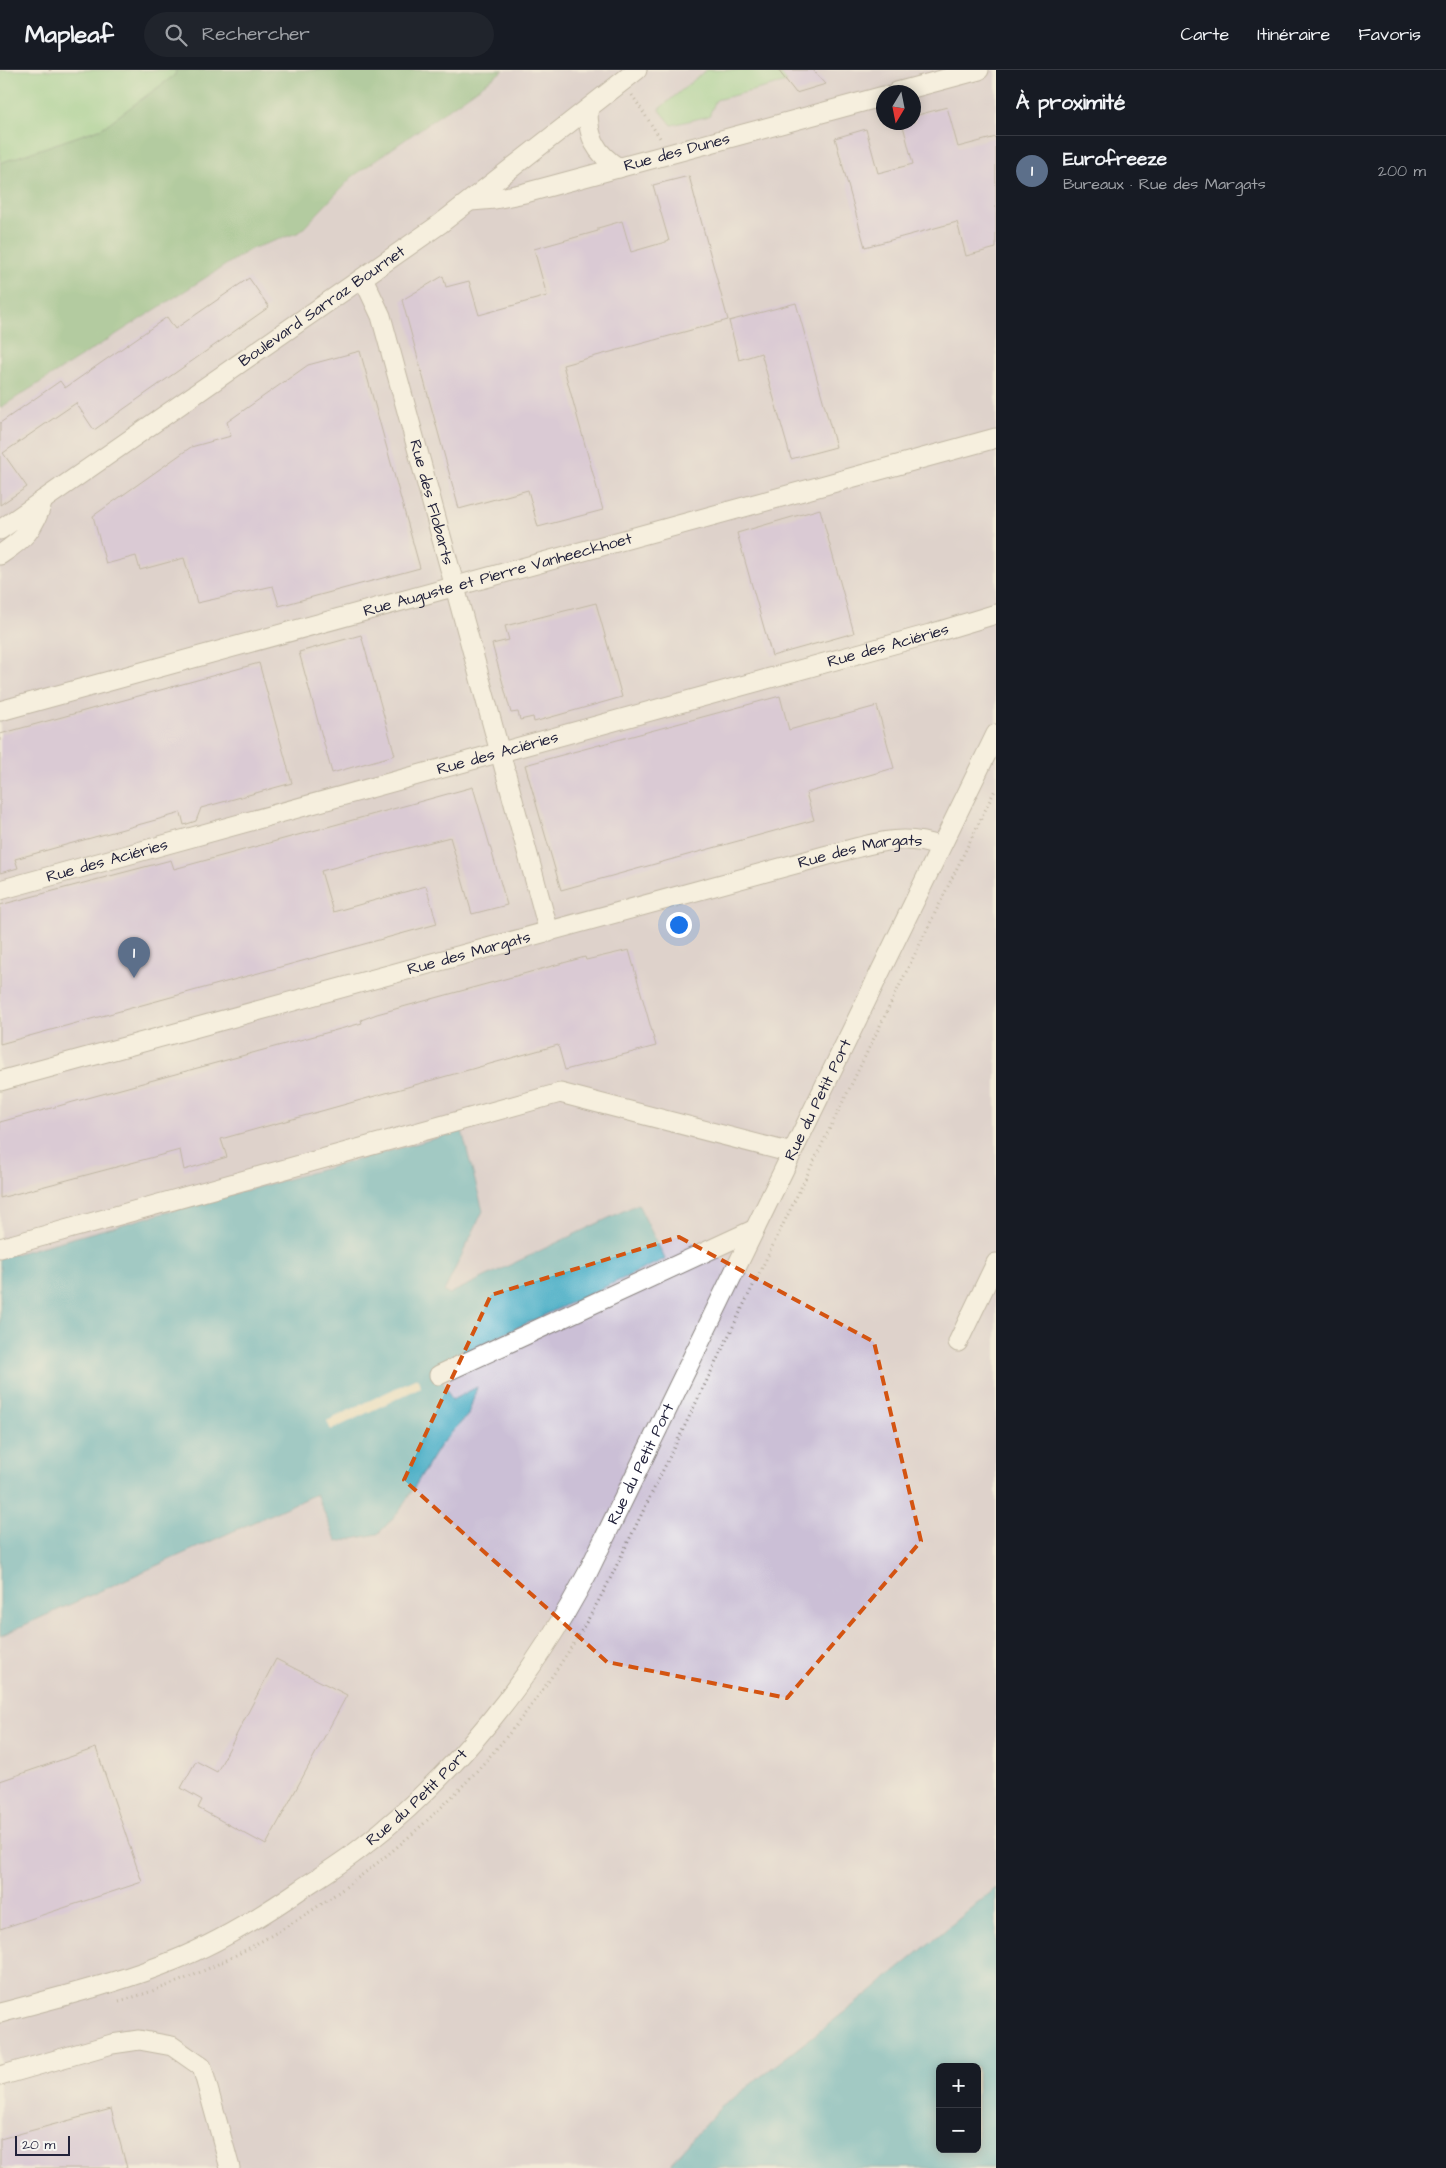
<!DOCTYPE html>
<html lang="fr">
<head>
<meta charset="utf-8">
<style>
  body { margin:0; font-family:"Architects Daughter",sans-serif; background:#20242c; color:#f1f3f6 }
  .controls { position:absolute; right:15px; bottom:15px; display:grid; overflow:hidden; border-radius:8px; box-shadow:0 2px 12px #0003 }
  .controls button { width:45px; height:45px; display:grid; place-items:center; padding:0; border:0; border-bottom:1px solid #363941; background:#171b24; color:#f1f3f6; font:25px sans-serif }
  .compass { position:absolute; left:876px; top:15px; width:45px; height:45px; border-radius:50%; background:#171b24; box-shadow:0 2px 12px #0003; rotate:190deg }
  .scale { position:absolute; left:15px; bottom:12px; width:55px; box-sizing:border-box; padding-left:5px; border:2px solid #22223b; border-top:0; font-size:14px; line-height:18px; white-space:nowrap; color:#22223b; -webkit-text-stroke:4px #f6f6f2; paint-order:stroke }
  .you { position:absolute; left:678px; top:854px; width:18px; height:18px; margin:-12px; border:4px solid #fff; border-radius:50%; background:#1a73e8; box-shadow:0 0 0 8px #1a73e833 }
  .badge { display:grid; place-items:center; width:32px; height:32px; border-radius:50%; background:#d1495b; color:#fff; font-size:16px; font-weight:700 }
  .pin { position:absolute; translate:-50% -41px; filter:drop-shadow(0 1px 2px #0008) }
  .pin::after { content:''; position:absolute; top:26px; width:18px; height:15px; background:inherit; clip-path:polygon(0 0,100% 0,50% 100%) }
  .list { margin:0; padding:0; list-style:none }
  h2 { display:flex; justify-content:space-between; align-items:center; height:65px; margin:0; padding:0 20px; font-size:21px }
  h2 small { font-size:16px; font-weight:400; color:#9ea1a6 }
  .list li { display:grid; grid-template-columns:32px 1fr auto; gap:15px; align-items:center; box-sizing:border-box; height:70px; padding:0 20px; border-top:1px solid #363941 }
  .list b { display:block; font-size:19px; white-space:nowrap }
  .list p { margin:0; font-size:16px; white-space:nowrap; color:#9ea1a6 }
  .list em { font-size:16px; font-style:normal; color:#9ea1a6 }
  .icon { flex:none; width:28px; height:28px; fill:none; stroke:currentColor; stroke-width:2; stroke-linecap:round; stroke-linejoin:round }
  .map { position:relative; flex:none; width:996px; height:2098px; overflow:hidden }
  header { display:flex; align-items:center; gap:30px; box-sizing:border-box; height:70px; padding:0 25px; background:#171b24; border-bottom:1px solid #363941 }
  header strong { font-size:24px }
  nav { display:flex; gap:28px; margin-inline-start:auto; font-size:18px }
  .search { width:350px; height:45px; background:#20242c; display:flex; align-items:center; gap:12px; box-sizing:border-box; padding:0 18px; border-radius:28px; color:#9ea1a6; font-size:19px }
  main { display:flex }
  aside { flex:1; background:#171b24 }
  .map>svg:first-child { display:block }
  .industrial { fill:#cbbfd6; fill-rule:evenodd }
  .green { fill:#85cd89; stroke:#547862 }
  .forest { fill:#6cb075; stroke:#476958 }
  .water { fill:#44acc4; stroke:#336780; fill-rule:evenodd }
  .pier { fill:#eee1c2 }
  .building { fill:#c2aee8 }
  .lines { fill:none; stroke-linecap:round; stroke-linejoin:round }
  .minor-casing { stroke:#88827e; stroke-width:21 }
  .path { stroke:#88827e; stroke-width:3; stroke-dasharray:1 4; stroke-linecap:butt }
  .minor { stroke:#fff; stroke-width:19 }
  .marked { fill:none; stroke:#d45411; stroke-width:4; stroke-dasharray:10 6; stroke-linejoin:round }
  .labels { text-anchor:middle; dominant-baseline:central; stroke-width:4.5; stroke-linejoin:round; paint-order:stroke }
  .street-label { font-size:16px; fill:#22223b; stroke:#f6f6f2 }
</style>
</head>
<body>
<header>
<strong>Mapleaf</strong>
<div class="search"><svg class="icon" aria-label="search" viewBox="0 0 24 24"><circle cx="10" cy="10" r="6"/><path d="M15 15l6 6"/></svg>Rechercher</div>
<nav><a>Carte</a><a>Itinéraire</a><a>Favoris</a></nav>
</header>
<main>
<div class="map">
<svg width="996" height="2098" viewBox="0 0 996 2098">
  <rect width="100%" height="100%" fill="#f6f6f2"/>
  <filter id="ink" filterUnits="userSpaceOnUse"><feTurbulence type="fractalNoise" baseFrequency=".02" numOctaves="2"/><feDisplacementMap in="SourceGraphic" scale="10" xChannelSelector="R" yChannelSelector="G"/><feConvolveMatrix kernelMatrix="1 2 1 2 8 2 1 2 1" color-interpolation-filters="sRGB"/></filter>
  <filter id="wash" filterUnits="userSpaceOnUse"><feTurbulence type="fractalNoise" baseFrequency=".0096" numOctaves="4" result="noise"/><feDisplacementMap in="SourceGraphic" scale="20" xChannelSelector="R" yChannelSelector="G"/><feGaussianBlur stdDeviation="1.12" result="paint"/><feColorMatrix in="noise" values="0 0 0 0 0 0 0 0 0 0 0 0 0 0 0 0 0 1.4 0 .05"/><feComposite in="paint" operator="in"/></filter>
  <g filter="url(#wash)">
    <rect width="100%" height="100%" fill="#eee1c2"/>
    <!-- industrial -->
    <path class="industrial" d="M504 0H996V1818L674 2089 670 2098H0V1566L316 1424 399 1442 440 1375 468 1345 477 1317 452 1330 435 1296 638 1135 449 1224 444 1222 483 1141 461 1061 0 1188V338L251 179 300 162 352 107ZM884 22H914V52H884Z"/>
    <!-- green -->
    <path class="green" d="M0 0H176L175 5 102 58 0 93Z
      M706 0H778L787 12 716 30 709 46 672 55 659 39Z"/>
    <!-- forest -->
    <path class="forest" d="M176 0H504L352 107 300 162 251 179 0 338V93L102 58 175 5Z"/>
    <!-- water -->
    <path class="water" d="M462 1061 483 1141 444 1222 449 1224 638 1134 665 1189 435 1296 452 1330 477 1317 468 1345 440 1375 399 1442 378 1464 337 1472 316 1424 0 1566V1188Z
      M996 1818V2098H670L674 2089 720 2038 869 1923ZM940 1997H977V2079H940Z"/>
    <!-- pier -->
    <path class="pier" d="M417 1308 421 1317 331 1360 327 1351Z"/>
    <g id="blocks">
      <!-- building -->
      <path class="building" d="M778 0H813L826 14 796 23Z
        M947 37 958 77 996 67V178L966 186 957 152 865 177 835 68 866 59 878 103 913 94 902 52H914V46Z
        M689 106 728 250 563 295 603 440 538 457 528 420 459 439 402 230 443 206 446 217 469 211 479 245 547 226 534 179 598 161V158L622 151 631 182 669 171 653 115Z
        M249 208 269 237 94 360 76 333 3 383 27 417 0 435V353L60 311 65 318 167 247 175 259Z
        M796 233 836 377 791 389 761 283 739 290 729 251Z
        M360 281 420 498 279 536 273 516 197 533 184 488 140 500 136 486 106 494 93 446 191 377 231 366 227 352 308 295Z
        M820 439 854 563 772 586 737 463Z
        M596 533 622 627 534 652 533 647 520 650 518 642 511 643 492 574 509 570 505 556Z
        M361 565 395 685 332 703 299 582Z
        M259 593 292 713 201 738 196 751 184 755 181 743 15 789 18 798 0 803V664Z
        M780 626 789 660 877 636 894 698 806 723 814 750 561 820 525 695Z
        M473 717 507 835 472 844 450 767 321 801 333 842 426 816 437 854 0 974V835L171 790 174 799Z
        M629 880 656 976 565 1000 558 975 221 1069 227 1087 184 1100 180 1080 0 1128V1052L362 953 361 950 377 944 585 887 586 890Z
        M276 1589 347 1625 266 1775 198 1738 202 1730 181 1718 196 1691 217 1702Z
        M96 1678 142 1812 0 1859V1711Z
        M111 2039 127 2098H0V2069Z"/>
    </g>
  </g>
  <g filter="url(#ink)">
    <use href="#blocks" fill-opacity="0" stroke="#88827e" stroke-width="1"/>
    <g class="lines">
      <!-- minor casing -->
      <g class="minor-casing">
        <g id="minor">
          <path d="M897 22 979 0"/>
          <path d="M588 40C588 67 595 83 619 98"/>
          <path id="s1" d="M471 131 495 129 525 123 884 26"/>
          <path id="s2" d="M363 208 381 246 549 862"/>
          <path id="s3" d="M0 460 440 154 637 0"/>
          <path d="M0 485C25 468 34 460 43 430"/>
          <path id="s4" d="M0 641 996 368"/>
          <path id="s5" d="M0 820 930 564 996 544"/>
          <path id="s6" d="M0 1011 828 785C867 776 901 761 940 777"/>
          <path d="M0 1178 560 1023 792 1083"/>
          <path d="M958 1272 996 1193"/>
          <path d="M439 1305 755 1159"/>
          <path id="s7" d="M0 1943C59 1927 119 1913 175 1890 220 1872 262 1846 301 1819 321 1806 342 1793 361 1778 455 1705 532 1609 587 1504L996 664"/>
          <path d="M0 2006 112 1974 139 1970 172 1976 202 1997 230 2098"/>
        </g>
      </g>
      <!-- path -->
      <path class="path" d="M50 0 51 4
        M632 25 660 68
        M119 1931C184 1914 243 1884 300 1848 433 1763 535 1653 608 1513L996 718"/>
      <!-- minor -->
      <use href="#minor" class="minor"/>
    </g>
  </g>
  <!-- marked area -->
  <path d="M0 0H996V2098H0ZM679 1167 874 1272 921 1471 787 1628 607 1592 404 1410 491 1225Z" fill="#eee1c2" fill-opacity=".55" fill-rule="evenodd"/>
  <path class="marked" d="M679 1167 874 1272 921 1471 787 1628 607 1592 404 1410 491 1225Z"/>
  <g class="labels">
    <!-- street labels -->
    <g class="street-label">
      <text stroke="none"><textPath href="#s1" startOffset="212">Rue des Dunes</textPath></text>
      <text stroke="none"><textPath href="#s3" startOffset="392">Boulevard Sarraz Bournet</textPath></text>
      <text stroke="none"><textPath href="#s2" startOffset="235">Rue des Flobarts</textPath></text>
      <text stroke="none"><textPath href="#s4" startOffset="516">Rue Auguste et Pierre Vanheeckhoet</textPath></text>
      <text stroke="none"><textPath href="#s5" startOffset="921">Rue des Aciéries</textPath></text>
      <text stroke="none"><textPath href="#s5" startOffset="516">Rue des Aciéries</textPath></text>
      <text stroke="none"><textPath href="#s6" startOffset="891">Rue des Margats</textPath></text>
      <text stroke="none"><textPath href="#s5" startOffset="111">Rue des Aciéries</textPath></text>
      <text stroke="none"><textPath href="#s6" startOffset="486">Rue des Margats</textPath></text>
      <text stroke="none"><textPath href="#s7" startOffset="1286">Rue du Petit Port</textPath></text>
      <text stroke="none"><textPath href="#s7" startOffset="881">Rue du Petit Port</textPath></text>
      <text stroke="none"><textPath href="#s7" startOffset="476">Rue du Petit Port</textPath></text>
    </g>
  </g>
</svg>
<div class="controls">
<button>+</button>
<button>−</button>
</div>
<svg class="compass" viewBox="-18 -18 36 36"><path d="M0-13l5 13h-10z" fill="#e53935"/><path d="M0 13l5-13h-10z" fill="#9ea1a6"/></svg>
<div class="scale">20 m</div>
<div class="you"></div>
<div class="pin badge" style="left:134px;top:908px;background:#5c6f8a">1</div>
</div>
<aside>
<h2>À proximité<small></small></h2>
<ul class="list">
<li><span class="badge" style="background:#5c6f8a">1</span><div><b>Eurofreeze</b><p>Bureaux · Rue des Margats</p></div><em>200 m</em></li>
</ul>
</aside>
</main>
</body>
</html>
